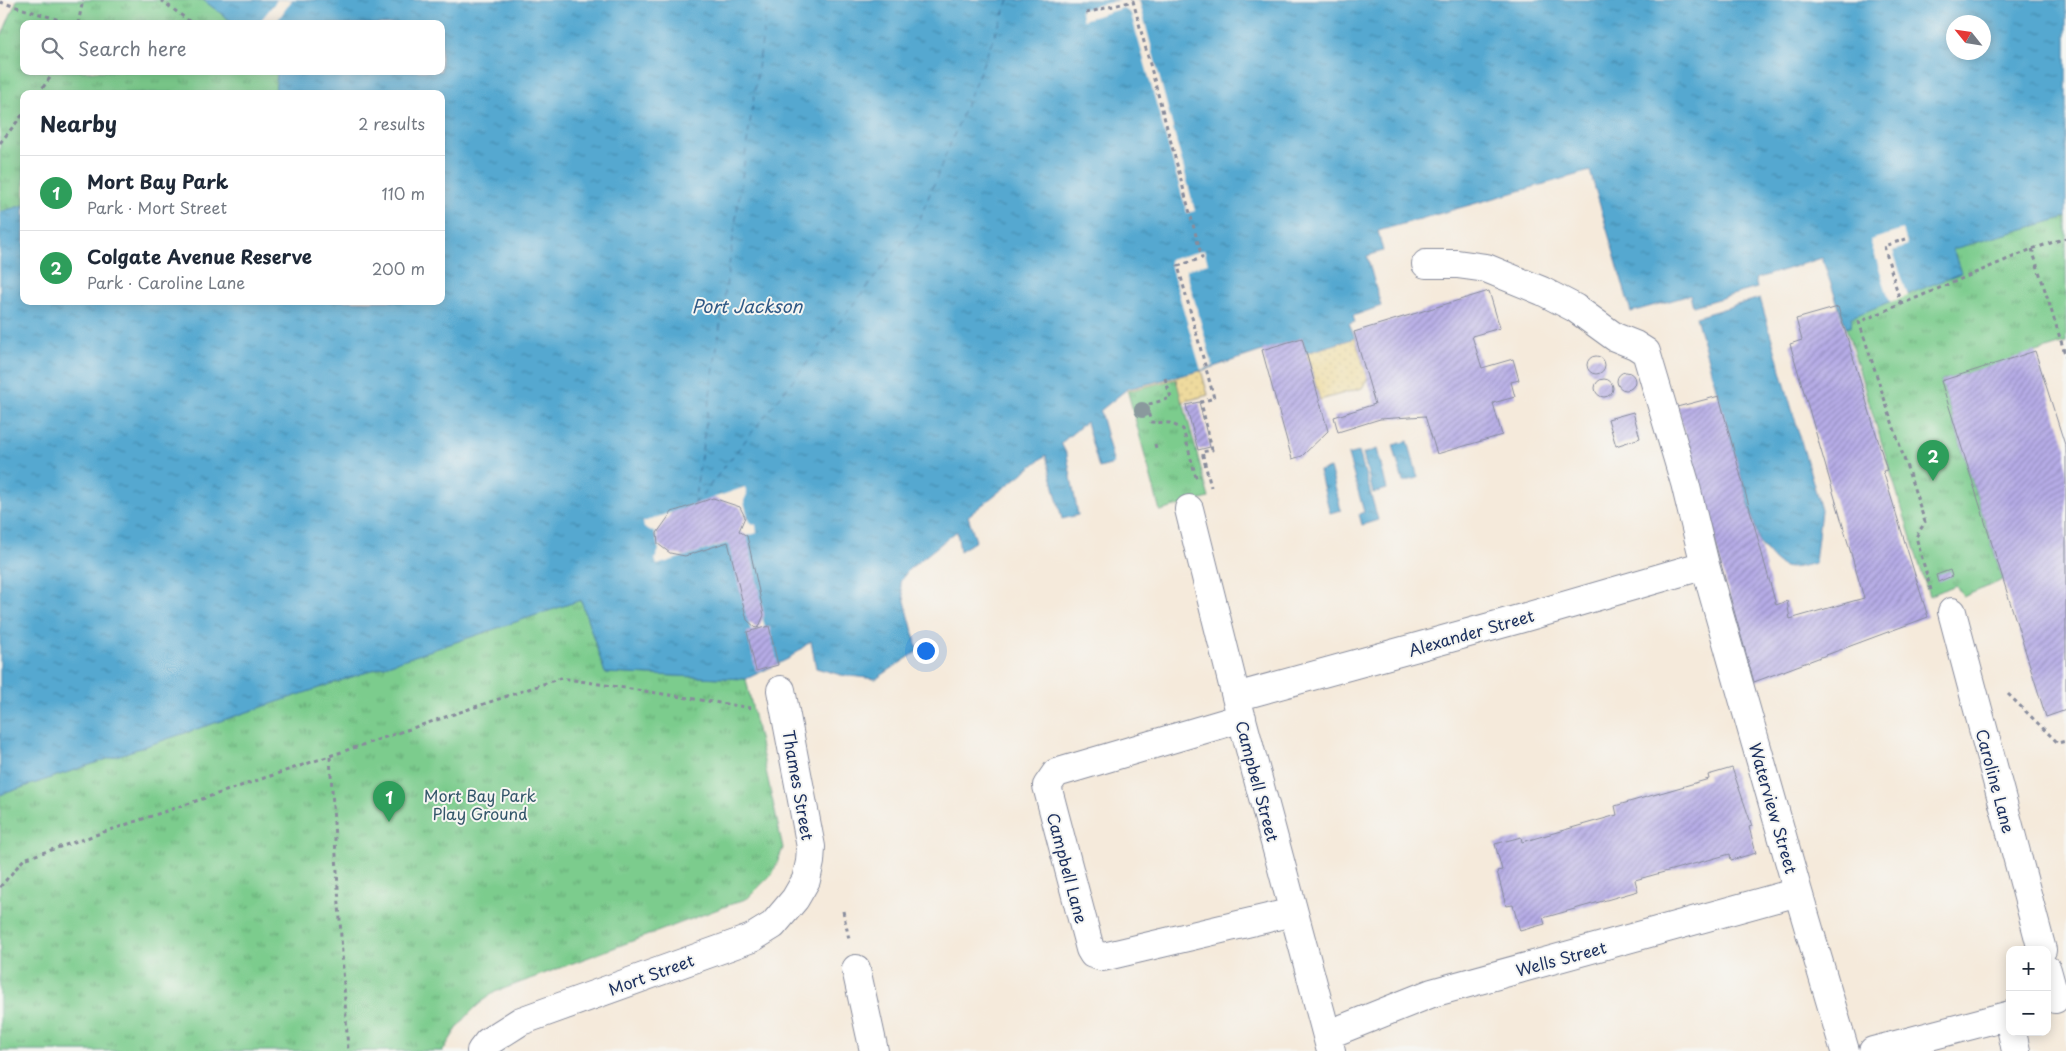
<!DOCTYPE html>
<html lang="en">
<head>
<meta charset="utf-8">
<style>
  body { margin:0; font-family:"Playpen Sans",sans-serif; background:#f6f6f7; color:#1f2937 }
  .controls { position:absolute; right:15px; bottom:15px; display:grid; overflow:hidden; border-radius:10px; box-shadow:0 2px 12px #0003 }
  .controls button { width:45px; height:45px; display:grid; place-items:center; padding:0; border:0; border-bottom:1px solid #e0e1e3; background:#fff; color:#1f2937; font:25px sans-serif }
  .compass { position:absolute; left:1946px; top:15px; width:45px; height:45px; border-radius:50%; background:#fff; box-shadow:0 2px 12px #0003; rotate:300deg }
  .you { position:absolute; left:925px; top:650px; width:18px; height:18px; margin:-12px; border:4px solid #fff; border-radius:50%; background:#1a73e8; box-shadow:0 0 0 8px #1a73e833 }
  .badge { display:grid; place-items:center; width:32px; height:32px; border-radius:50%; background:#b45309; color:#fff; font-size:16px; font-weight:700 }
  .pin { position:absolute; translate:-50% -41px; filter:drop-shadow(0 1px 2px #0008) }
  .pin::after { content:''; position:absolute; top:26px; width:18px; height:15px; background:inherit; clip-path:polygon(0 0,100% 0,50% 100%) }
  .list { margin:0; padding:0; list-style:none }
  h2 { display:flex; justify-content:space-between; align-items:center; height:65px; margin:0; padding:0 20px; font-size:21px }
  h2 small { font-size:16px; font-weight:400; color:#747a83 }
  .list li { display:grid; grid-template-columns:32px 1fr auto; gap:15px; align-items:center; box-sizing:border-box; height:75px; padding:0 20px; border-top:1px solid #e0e1e3 }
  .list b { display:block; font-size:19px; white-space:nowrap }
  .list p { margin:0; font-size:16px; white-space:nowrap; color:#747a83 }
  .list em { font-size:16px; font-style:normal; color:#747a83 }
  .icon { flex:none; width:28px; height:28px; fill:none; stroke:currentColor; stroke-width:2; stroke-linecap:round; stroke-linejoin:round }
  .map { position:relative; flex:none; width:2066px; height:1051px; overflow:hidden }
  .search { position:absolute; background:#fff; box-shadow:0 2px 12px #0003; left:20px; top:20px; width:425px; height:55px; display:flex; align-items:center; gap:12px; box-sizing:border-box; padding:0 18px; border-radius:10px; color:#747a83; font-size:19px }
  .panel { position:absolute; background:#fff; box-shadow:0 2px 12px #0003; left:20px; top:90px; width:425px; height:215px; border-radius:10px }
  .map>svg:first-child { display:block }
  .grass { fill:url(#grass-tufts); stroke:#4c7e76 }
  .sand { fill:url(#sand-dots); stroke:#84847e }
  .water { fill:url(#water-ripples); stroke:#386c97; fill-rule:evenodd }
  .pier { fill:#f5eadb }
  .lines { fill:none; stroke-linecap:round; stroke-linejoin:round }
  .ferry { stroke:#2f5986; stroke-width:1; stroke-dasharray:6 5; stroke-linecap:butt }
  .building { fill:url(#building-hatch) }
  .minor-casing { stroke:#888c9c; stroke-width:30 }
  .path { stroke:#888c9c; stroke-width:3; stroke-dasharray:4 4; stroke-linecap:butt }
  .minor { stroke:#fff; stroke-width:28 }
  .tree { fill:#8a999d }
  .labels { text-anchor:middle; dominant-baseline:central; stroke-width:4; stroke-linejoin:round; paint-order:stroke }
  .street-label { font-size:16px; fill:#1b2f5e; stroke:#f6f6f2 }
  .park-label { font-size:16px; fill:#33566a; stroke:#f6f6f2 }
  .water-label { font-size:18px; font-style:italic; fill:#2f5986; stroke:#f6f6f2 }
</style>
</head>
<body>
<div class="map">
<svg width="2066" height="1051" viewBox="0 0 2066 1051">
  <defs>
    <pattern id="grass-tufts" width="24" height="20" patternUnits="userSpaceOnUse" patternTransform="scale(1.25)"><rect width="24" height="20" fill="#7ccc8d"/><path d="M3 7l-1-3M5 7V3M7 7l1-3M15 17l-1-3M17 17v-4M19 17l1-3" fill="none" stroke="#65a676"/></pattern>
    <pattern id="sand-dots" width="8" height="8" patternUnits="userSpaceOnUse" patternTransform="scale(1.25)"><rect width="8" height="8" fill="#eeda9e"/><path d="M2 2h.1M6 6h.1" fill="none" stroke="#ccbb8a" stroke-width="1.8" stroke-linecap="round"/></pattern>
    <pattern id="water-ripples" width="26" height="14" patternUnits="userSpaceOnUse" patternTransform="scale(1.25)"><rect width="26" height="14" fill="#54a8d0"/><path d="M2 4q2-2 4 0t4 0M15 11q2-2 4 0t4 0" fill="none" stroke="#4589ac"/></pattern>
    <pattern id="building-hatch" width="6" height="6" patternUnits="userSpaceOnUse" patternTransform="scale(1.25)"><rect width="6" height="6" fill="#b6ace6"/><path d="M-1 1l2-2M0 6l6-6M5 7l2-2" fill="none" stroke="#938cbe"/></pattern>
  </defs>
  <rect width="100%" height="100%" fill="#f6f6f2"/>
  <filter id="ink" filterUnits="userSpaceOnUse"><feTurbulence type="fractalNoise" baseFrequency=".02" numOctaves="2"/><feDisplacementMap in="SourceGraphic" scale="10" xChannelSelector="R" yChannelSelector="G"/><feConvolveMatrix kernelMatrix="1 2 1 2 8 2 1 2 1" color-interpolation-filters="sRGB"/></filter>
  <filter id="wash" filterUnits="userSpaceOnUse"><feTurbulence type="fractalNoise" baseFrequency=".0096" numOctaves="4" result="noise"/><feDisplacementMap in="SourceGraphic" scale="20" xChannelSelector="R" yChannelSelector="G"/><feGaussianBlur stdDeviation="1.12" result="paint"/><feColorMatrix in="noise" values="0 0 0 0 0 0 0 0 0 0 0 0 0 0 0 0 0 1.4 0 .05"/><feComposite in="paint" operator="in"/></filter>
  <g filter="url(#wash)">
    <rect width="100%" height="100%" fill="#f5eadb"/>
    <!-- grass -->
    <path class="grass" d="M17 0H203L235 24H24V71H277L276 92 24 94V205L0 212V39Z
      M2066 217V343L1941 381 2003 580 1963 597 1956 585 1929 596 1846 328 1851 326V317L1960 273 1952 249Z
      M1176 376 1209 498 1160 511 1127 389Z
      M581 600 605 673 746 679 783 848 773 873 748 898 495 992C469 1010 459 1024 443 1051H0V795Z"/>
    <!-- sand -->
    <path class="sand" d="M1355 338 1368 378 1362 388 1320 400 1306 353Z
      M1201 370 1208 395 1182 402 1176 379 1128 391 1127 389Z"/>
    <!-- water -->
    <path class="water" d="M203 0H2066V217L1953 249 1961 273 1852 317 1851 326 1846 328 1822 258 1755 279 1757 288 1693 306 1690 295 1631 312 1590 171 1378 231 1383 251 1367 256 1381 306 1353 316 1355 322 1349 324 1355 338 1306 353 1302 338 1207 369 1127 389 1100 411 1114 464 1099 468 1086 422 1061 443 1067 455 1078 515 1062 519 1046 455 968 516 976 541 960 551 957 531 908 570 900 582 918 651 876 679 841 675 816 668 811 641 788 659 746 679 605 673 581 600 0 795V212L24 205V301H441V94H275L277 71H441V24H235ZM1954 22H1984V52H1954Z
      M1760 298 1821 510 1815 563C1782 572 1783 570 1760 544L1696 317Z
      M1408 441 1418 478 1403 482 1393 445Z
      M1377 449 1387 489 1373 493 1363 454Z
      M1359 452 1378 520 1362 525 1359 514 1364 512 1348 455Z
      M1330 468 1341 510 1330 513 1319 471Z"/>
    <!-- pier -->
    <path class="pier" d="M277 0H292L275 24H258Z
      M1119 0H1139L1195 211 1187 213 1131 14 1123 8 1083 20 1080 10Z
      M1903 230 1908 246 1893 251 1908 296 1890 302 1870 240Z
      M1204 250 1208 263 1186 270 1213 366 1201 370 1169 260Z
      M745 487 747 494 744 501 749 522 756 525 757 533 747 536 764 615 763 620 765 627 769 626 778 665 756 671 747 632 751 631 728 543 657 565 655 559 659 550 656 538 654 532 644 528 643 522Z"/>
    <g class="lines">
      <!-- ferry -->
      <path class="ferry" d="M694 504 768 0
        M695 504 918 223 1009 0"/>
    </g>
    <g id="blocks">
      <!-- building -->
      <path class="building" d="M1489 291 1500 328 1472 336 1482 368 1513 359 1519 380 1511 382 1515 397 1493 403 1502 435 1437 454 1425 416 1380 419 1338 432 1334 417 1375 404 1354 332Z
        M1838 307 1887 470 1883 471 1928 617 1754 682 1677 407 1719 396 1776 605 1787 601 1790 619 1864 598 1790 344 1802 340 1796 319Z
        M1302 338 1328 431 1302 456 1292 459 1262 350Z
        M2035 351 2066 448V710L2046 717 1941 381Z
        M1587 365a9 9 0 1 1 18 0a9 9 0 1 1-18 0Z
        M1617 381a9 9 0 1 1 18 0a9 9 0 1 1-18 0Z
        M1595 388a9 9 0 1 1 18 0a9 9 0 1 1-18 0Z
        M1199 402 1210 447 1198 450 1186 405Z
        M1633 412 1640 438 1616 446 1608 419Z
        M713 498 740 507 745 517 739 531 747 536 764 615 759 627 756 628 747 620 728 542 685 556 670 553 658 544 657 533 672 512Z
        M1950 570 1952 576 1938 582 1936 575Z
        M769 626 778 665 756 671 747 632Z
        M1732 768 1752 826 1749 827 1756 853 1731 860 1730 854 1635 880 1638 891 1543 918 1545 924 1520 931 1513 905 1506 906 1497 871 1502 870 1495 844 1521 837 1522 842 1617 815 1615 806 1709 779 1708 775Z"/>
    </g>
  </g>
  <g filter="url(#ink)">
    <use href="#blocks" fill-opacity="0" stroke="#888c9c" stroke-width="1"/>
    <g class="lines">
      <!-- minor casing -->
      <g class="minor-casing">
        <path id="minor" d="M1426 264H1457L1486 268 1542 291 1575 308 1615 337 1635 345 1646 352 1685 483 1705 565 1798 892 1845 1051
          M1189 509 1236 697 1331 1051
          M1952 612 2042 950
          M1236 697 1519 619 1705 565
          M1242 718 1056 773 1047 786 1090 949 1093 954 1103 957 1293 912
          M856 969 874 1051
          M2047 970 2055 999
          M2012 1032 2016 1051
          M1327 1035 1432 993 1798 892
          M481 1051 488 1042 521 1021 752 938 773 925 795 899 806 880 810 862 811 847 781 690
          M1873 1051 2010 1015"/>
      </g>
      <!-- path -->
      <path class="path" d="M161 0 193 24
        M0 2 73 24
        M1086 13 1133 1 1202 258 1178 266 1214 398 1201 402 1212 450 1202 452 1211 487
        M78 24 83 0
        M38 94 55 71
        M0 143 24 113
        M2032 249 2066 357
        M1901 304 1884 246 1906 239
        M1165 378 1171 398 1146 405 1151 422 1170 423 1183 429 1197 481
        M1155 444 1156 448
        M1931 590 1916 537 1925 522 1859 322 2032 249 2066 238
        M2008 694 2058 743 2066 741
        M330 757 348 1051
        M0 887 24 859 561 678 752 708
        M843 911 849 939"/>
      <!-- minor -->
      <use href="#minor" class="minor"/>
    </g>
    <!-- trees -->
    <circle class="tree" cx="1142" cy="410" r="8"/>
  </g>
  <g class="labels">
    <!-- street labels -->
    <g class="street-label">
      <text transform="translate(1471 632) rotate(-16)">Alexander Street</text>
      <text transform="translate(1258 781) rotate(75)">Campbell Street</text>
      <text transform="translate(1996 781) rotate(75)">Caroline Lane</text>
      <text transform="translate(799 785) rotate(80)">Thames Street</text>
      <text transform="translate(1774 808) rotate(74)">Waterview Street</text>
      <text transform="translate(1068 868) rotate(75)">Campbell Lane</text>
      <text transform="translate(1561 958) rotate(-15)">Wells Street</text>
      <text transform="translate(651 974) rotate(-20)">Mort Street</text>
    </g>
    <!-- park labels -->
    <g class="park-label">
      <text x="480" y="795">Mort Bay Park<tspan x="480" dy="18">Play Ground</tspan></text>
    </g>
    <!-- water labels -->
    <g class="water-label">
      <text x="747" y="305">Port Jackson</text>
    </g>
  </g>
</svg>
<div class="controls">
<button>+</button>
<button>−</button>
</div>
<svg class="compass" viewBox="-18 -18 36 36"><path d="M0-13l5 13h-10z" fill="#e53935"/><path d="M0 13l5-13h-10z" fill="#747a83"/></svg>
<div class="you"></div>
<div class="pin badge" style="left:389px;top:822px;background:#2e9e5b">1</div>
<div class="pin badge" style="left:1933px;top:481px;background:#2e9e5b">2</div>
<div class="search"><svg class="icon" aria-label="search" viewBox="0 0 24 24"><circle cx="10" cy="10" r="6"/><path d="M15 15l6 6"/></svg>Search here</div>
<section class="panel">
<h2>Nearby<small>2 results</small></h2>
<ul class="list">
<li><span class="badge" style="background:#2e9e5b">1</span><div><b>Mort Bay Park</b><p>Park · Mort Street</p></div><em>110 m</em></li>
<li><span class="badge" style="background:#2e9e5b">2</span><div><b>Colgate Avenue Reserve</b><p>Park · Caroline Lane</p></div><em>200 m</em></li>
</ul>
</section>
</div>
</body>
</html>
